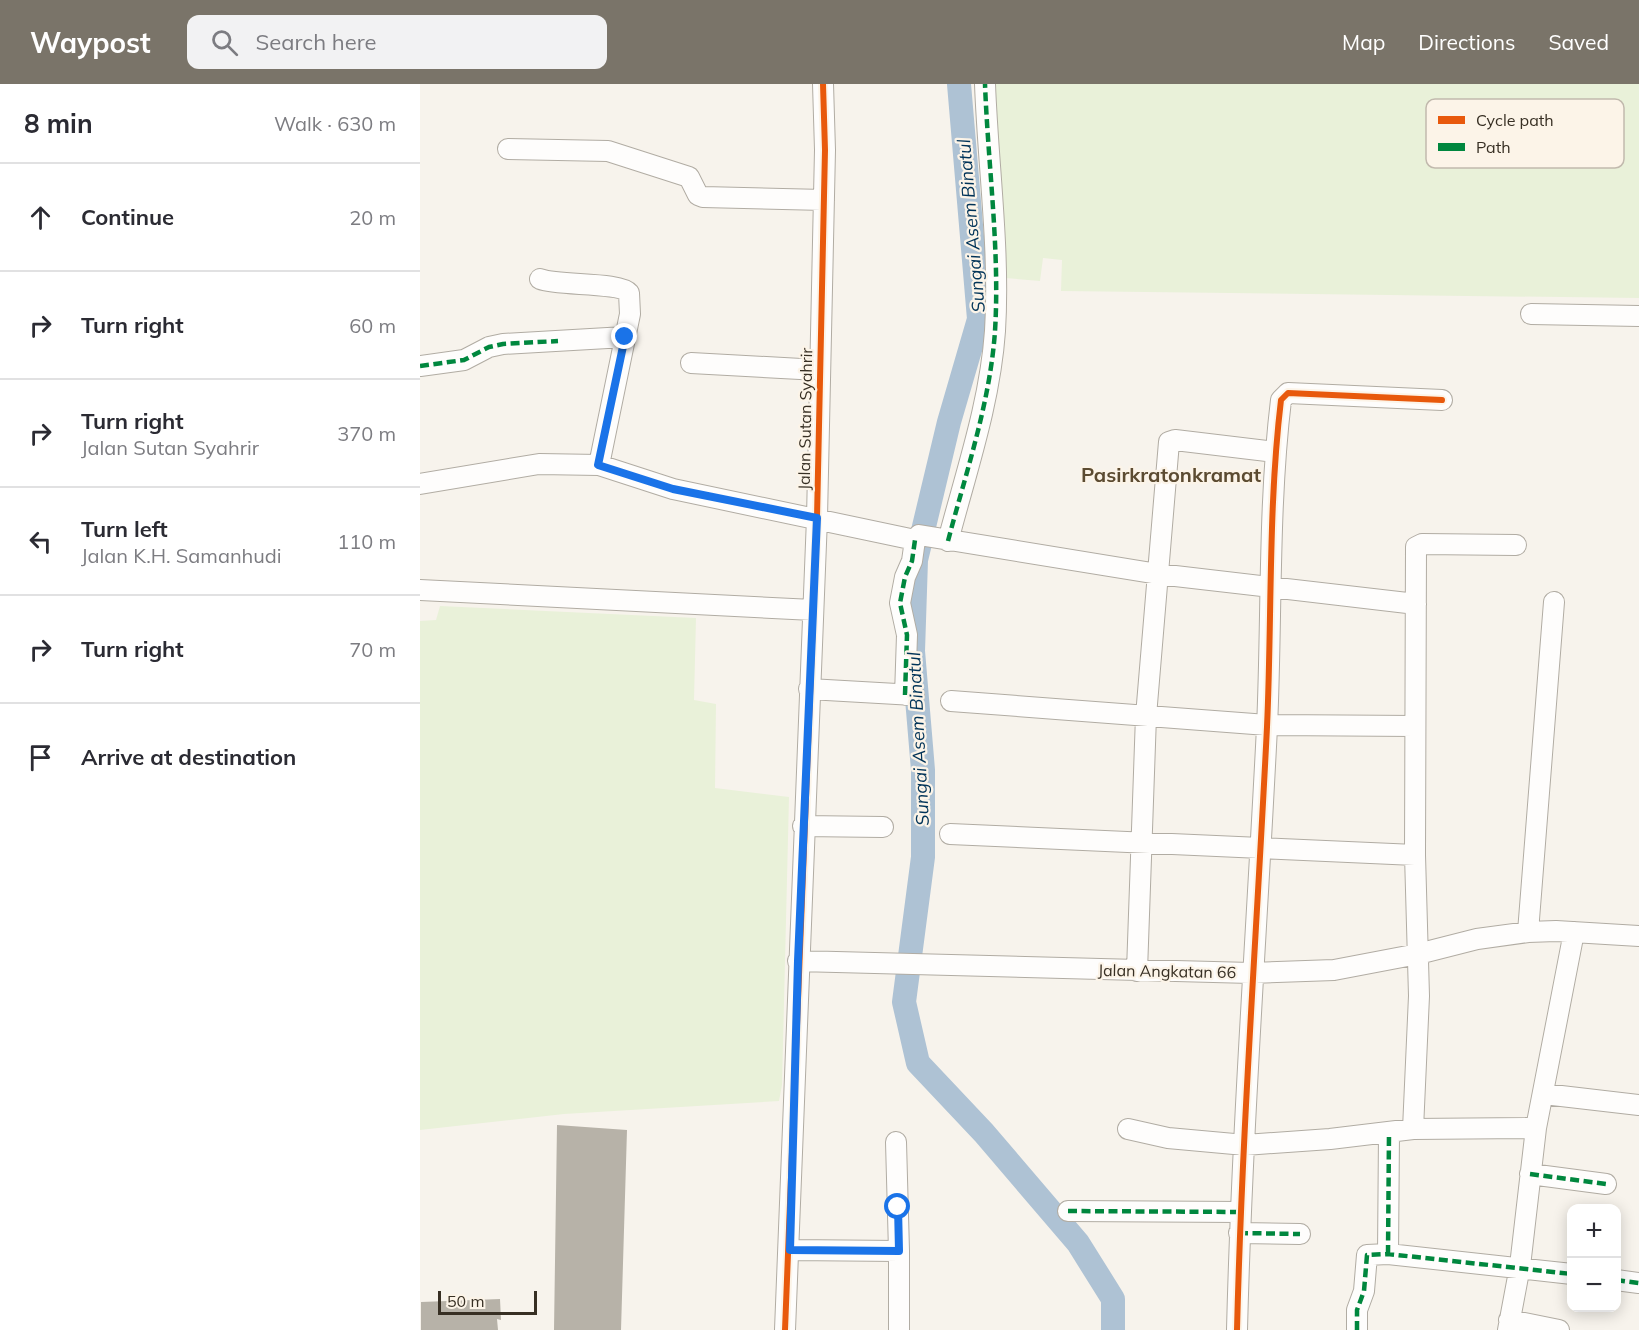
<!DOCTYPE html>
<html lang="en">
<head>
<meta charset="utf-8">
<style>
  body { margin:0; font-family:Mulish,sans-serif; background:#f2f2f3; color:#2b2b33 }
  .controls { position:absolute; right:18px; bottom:18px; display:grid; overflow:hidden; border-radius:12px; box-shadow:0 3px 15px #0003 }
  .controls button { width:54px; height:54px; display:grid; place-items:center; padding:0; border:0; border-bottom:2px solid #e1e1e2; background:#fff; color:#2b2b33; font:30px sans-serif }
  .scale { position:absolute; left:18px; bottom:15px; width:99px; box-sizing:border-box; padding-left:6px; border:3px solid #372f23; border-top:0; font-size:16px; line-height:21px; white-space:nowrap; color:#372f23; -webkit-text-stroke:4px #fcf4e8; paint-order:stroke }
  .stop { position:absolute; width:18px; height:18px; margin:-14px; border:4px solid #1a73e8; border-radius:50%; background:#fff }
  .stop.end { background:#1a73e8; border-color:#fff; box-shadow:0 2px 6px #0008 }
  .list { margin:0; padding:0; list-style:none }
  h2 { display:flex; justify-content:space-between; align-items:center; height:78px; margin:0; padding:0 24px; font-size:26px }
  h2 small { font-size:20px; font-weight:400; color:#7c7c81 }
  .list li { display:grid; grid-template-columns:39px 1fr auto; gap:18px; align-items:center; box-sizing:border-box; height:108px; padding:0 24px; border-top:2px solid #e1e1e2 }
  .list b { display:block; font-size:22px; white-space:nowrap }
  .list p { margin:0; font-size:20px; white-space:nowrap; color:#7c7c81 }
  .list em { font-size:20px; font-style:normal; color:#7c7c81 }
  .icon { flex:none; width:33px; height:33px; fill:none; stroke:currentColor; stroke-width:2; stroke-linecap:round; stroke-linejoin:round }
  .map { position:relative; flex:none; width:1219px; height:1246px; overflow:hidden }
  header { display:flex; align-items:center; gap:36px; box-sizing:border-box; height:84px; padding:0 30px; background:#7a7469; color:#fff }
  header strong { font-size:28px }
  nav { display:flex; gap:33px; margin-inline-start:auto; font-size:21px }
  .search { width:420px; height:54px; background:#f2f2f3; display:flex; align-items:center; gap:15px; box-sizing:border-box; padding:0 21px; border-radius:12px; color:#7c7c81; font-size:22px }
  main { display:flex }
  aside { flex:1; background:#fff }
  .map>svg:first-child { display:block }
  .green { fill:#e9f1d9 }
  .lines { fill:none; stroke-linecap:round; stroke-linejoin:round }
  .river { stroke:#aec2d4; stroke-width:24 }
  .building { fill:#b7b2a8 }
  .minor-casing { stroke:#b1aca3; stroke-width:22 }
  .minor { stroke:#fefdfc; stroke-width:20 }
  .quiet { stroke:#00873e; stroke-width:4.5; stroke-dasharray:9 4.5; stroke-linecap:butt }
  .cycleway-casing { stroke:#fcf4e8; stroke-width:10 }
  .cycleway { stroke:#e8590c; stroke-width:6 }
  .route { stroke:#1a73e8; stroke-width:8 }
  .labels { text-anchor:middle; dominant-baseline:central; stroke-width:4.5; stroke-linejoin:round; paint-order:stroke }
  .street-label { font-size:16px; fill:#372f23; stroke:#fcf4e8 }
  .water-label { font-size:18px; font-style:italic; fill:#003358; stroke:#fcf4e8 }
  .quarter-label { font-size:20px; font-weight:bold; fill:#5c4b31; stroke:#fcf4e8 }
  .key { fill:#fcf4e8; stroke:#c1b9ad; stroke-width:1.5 }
  .key-label { font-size:16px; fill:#372f23 }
</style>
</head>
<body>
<header>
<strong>Waypost</strong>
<div class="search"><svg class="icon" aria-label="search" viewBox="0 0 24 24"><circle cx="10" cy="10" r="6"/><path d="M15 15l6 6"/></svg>Search here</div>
<nav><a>Map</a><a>Directions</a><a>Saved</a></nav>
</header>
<main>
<aside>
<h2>8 min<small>Walk · 630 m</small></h2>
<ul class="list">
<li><svg class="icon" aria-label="ahead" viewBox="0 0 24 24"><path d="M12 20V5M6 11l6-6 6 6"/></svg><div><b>Continue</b></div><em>20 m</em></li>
<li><svg class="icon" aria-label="right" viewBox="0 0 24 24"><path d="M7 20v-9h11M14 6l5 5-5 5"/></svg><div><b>Turn right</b></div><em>60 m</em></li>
<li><svg class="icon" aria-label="right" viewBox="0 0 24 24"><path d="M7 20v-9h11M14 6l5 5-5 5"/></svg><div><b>Turn right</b><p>Jalan Sutan Syahrir</p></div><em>370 m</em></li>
<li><svg class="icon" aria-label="left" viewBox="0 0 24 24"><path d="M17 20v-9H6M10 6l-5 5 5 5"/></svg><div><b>Turn left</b><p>Jalan K.H. Samanhudi</p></div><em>110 m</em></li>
<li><svg class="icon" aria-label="right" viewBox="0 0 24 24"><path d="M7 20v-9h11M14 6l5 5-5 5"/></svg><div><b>Turn right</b></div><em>70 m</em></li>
<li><svg class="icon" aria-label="arrive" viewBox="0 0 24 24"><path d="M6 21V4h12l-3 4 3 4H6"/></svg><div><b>Arrive at destination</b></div></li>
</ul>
</aside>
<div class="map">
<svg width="1219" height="1246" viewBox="0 0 1219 1246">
  <rect width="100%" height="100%" fill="#f7f3ec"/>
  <!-- green -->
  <path class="green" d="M572 0H1219V214L641 207 642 176 623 174 620 197 585 194Z
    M20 522 276 534 274 616 296 620 295 704 369 713 362 1001 359 1017 144 1030 0 1046V537L16 536Z"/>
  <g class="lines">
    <!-- river -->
    <path class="river" d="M539 0 559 235 529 338 496 476 493 567 503 686V773L484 918 498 979 564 1049 658 1159 693 1215V1246"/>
  </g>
  <!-- building -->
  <path class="building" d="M137 1041 207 1046 201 1246H134Z
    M80 1215 81 1236 77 1235 78 1246H1V1218Z"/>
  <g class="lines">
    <!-- minor casing -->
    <g class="minor-casing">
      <path id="minor" d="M88 65 188 67 269 93 278 111 283 113 404 116
        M120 195C138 202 200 198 209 209L210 230 179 381
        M1111 230 1219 232
        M271 279 399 286
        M0 282 44 276 69 263 83 260 205 253
        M0 400 119 380 179 381 253 405 495 456 499 451 738 490 996 520
        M528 457C546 388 570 319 575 247 580 167 568 81 565 0
        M0 506 393 526
        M389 605 494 611
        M485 611 487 551 480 519 485 493 492 477 495 456
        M531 617 847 641 995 642
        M383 742 463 743
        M530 750 995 771
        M1108 848 1134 518
        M378 877 831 889 914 886 998 870 1057 855 1108 848 1136 847 1219 852
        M717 887 726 632 749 358 755 356 855 368
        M1124 1010 1219 1021
        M708 1045 748 1054 825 1061 910 1055 993 1045 1116 1044
        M993 1045 999 912 995 771 996 463 1002 460 1096 461
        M476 1058 479 1167
        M1110 1090 1186 1100
        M648 1127 821 1128
        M819 1149 880 1150
        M370 1166 479 1167V1246
        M968 1170 969 1049
        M1196 1196 1219 1199
        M1089 1236 1139 1246
        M365 1246 397 434 405 66 403 0
        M817 1246C822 1045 837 844 847 643 852 534 848 424 861 316L868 309 1022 316
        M937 1246V1226L944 1207 947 1171 968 1170 1152 1190
        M1088 1246 1100 1182 1116 1044 1154 848"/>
    </g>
    <!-- minor -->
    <use href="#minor" class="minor"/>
    <!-- quiet -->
    <path class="quiet" d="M0 282 44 276 69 263 83 260 138 257
      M528 457C546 388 570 319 575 247 580 167 568 81 565 0
      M485 611 487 551 480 519 485 493 492 477 495 456
      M1110 1090 1186 1100
      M648 1127 821 1128
      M819 1149 880 1150
      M968 1170 969 1049
      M1196 1196 1219 1199
      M937 1246V1226L944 1207 947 1171 968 1170 1152 1190"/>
    <!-- cycleway casing -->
    <g class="cycleway-casing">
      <path id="cycleway" d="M365 1246 397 434 405 66 403 0
        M817 1246C822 1045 837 844 847 643 852 534 848 424 861 316L868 309 1022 316"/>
    </g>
    <!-- cycleway -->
    <use href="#cycleway" class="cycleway"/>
  </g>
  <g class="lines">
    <!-- route -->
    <path class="route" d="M205 253 178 381 253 405 397 434 378 877 370 1166 479 1167 478 1123"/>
  </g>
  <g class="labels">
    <!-- street labels -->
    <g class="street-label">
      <text transform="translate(385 335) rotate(-89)">Jalan Sutan Syahrir</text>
      <text transform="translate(747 887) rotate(1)">Jalan Angkatan 66</text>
    </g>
    <!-- water labels -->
    <g class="water-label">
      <text transform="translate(551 142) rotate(-95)">Sungai Asem Binatul</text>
      <text transform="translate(498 655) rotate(-93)">Sungai Asem Binatul</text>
    </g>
    <!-- quarter labels -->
    <g class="quarter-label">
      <text x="751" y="390">Pasirkratonkramat</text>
    </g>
  </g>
  <!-- legend -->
  <rect x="1006" y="15" width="198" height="69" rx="9" class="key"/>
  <rect x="1018" y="32" width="27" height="8" fill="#e8590c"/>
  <rect x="1018" y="59" width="27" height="8" fill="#00873e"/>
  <g class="key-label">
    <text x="1056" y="42">Cycle path</text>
    <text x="1056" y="69">Path</text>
  </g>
</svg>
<div class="controls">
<button>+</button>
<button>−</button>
</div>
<div class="scale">50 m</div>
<div class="stop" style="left:478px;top:1123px"></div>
<div class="stop end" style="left:205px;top:253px"></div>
</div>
</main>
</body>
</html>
